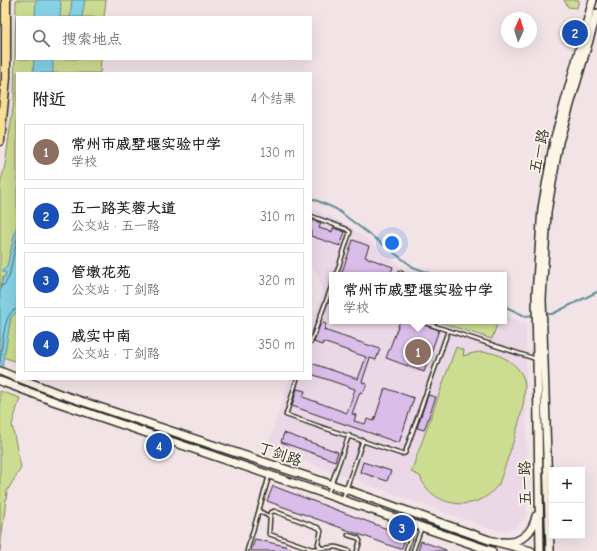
<!DOCTYPE html>
<html lang="zh">
<head>
<meta charset="utf-8">
<style>
  body { margin:0; font-family:"Comic Neue","LXGW WenKai TC",sans-serif; background:#f6f6f6; color:#202124 }
  .controls { position:absolute; right:12px; bottom:12px; display:grid; overflow:hidden; border-radius:0px; box-shadow:0 4px 16px #0002 }
  .controls button { width:36px; height:36px; display:grid; place-items:center; padding:0; border:0; border-bottom:1px solid #e0e0e0; background:#fff; color:#202124; font:20px sans-serif }
  .compass { position:absolute; left:501px; top:12px; width:36px; height:36px; border-radius:50%; background:#fff; box-shadow:0 4px 16px #0002; rotate:4deg }
  .you { position:absolute; left:392px; top:243px; width:14px; height:14px; margin:-10px; border:3px solid #fff; border-radius:50%; background:#1a73e8; box-shadow:0 0 0 6px #1a73e833 }
  .badge { display:grid; place-items:center; width:26px; height:26px; border-radius:50%; background:#d1495b; color:#fff; font-size:13px; font-weight:700 }
  .pin { position:absolute; translate:-50% -50%; border:2px solid #fff; box-shadow:0 1px 4px #0006 }
  .popup { position:absolute; left:329px; top:272px; width:178px; height:52px; box-sizing:border-box; display:grid; place-content:center; border-radius:0px; background:#fff; filter:drop-shadow(0 1px 3px #0005); font-size:13px; white-space:nowrap; color:#757577 }
  .popup b { font-size:15px; color:#202124 }
  .popup::after { content:''; position:absolute; left:50%; top:100%; margin-left:-8px; border:8px solid transparent; border-top-color:#fff }
  .list { margin:0; padding:0; list-style:none }
  h2 { display:flex; justify-content:space-between; align-items:center; height:52px; margin:0; padding:0 16px; font-size:17px }
  h2 small { font-size:13px; font-weight:400; color:#757577 }
  .list li { display:grid; grid-template-columns:26px 1fr auto; gap:12px; align-items:center; box-sizing:border-box; height:56px; margin:0 8px 8px; padding:0 8px; border:1px solid #e0e0e0; border-radius:0px }
  .list b { display:block; font-size:15px; white-space:nowrap }
  .list p { margin:0; font-size:13px; white-space:nowrap; color:#757577 }
  .list em { font-size:13px; font-style:normal; color:#757577 }
  .icon { flex:none; width:22px; height:22px; fill:none; stroke:currentColor; stroke-width:2; stroke-linecap:round; stroke-linejoin:round }
  .map { position:relative; flex:none; width:597px; height:551px; overflow:hidden }
  .search { position:absolute; background:#fff; box-shadow:0 4px 16px #0002; left:16px; top:16px; width:296px; height:44px; display:flex; align-items:center; gap:10px; box-sizing:border-box; padding:0 14px; border-radius:0px; color:#757577; font-size:15px }
  .panel { position:absolute; background:#fff; box-shadow:0 4px 16px #0002; left:16px; top:72px; width:296px; height:308px; border-radius:0px }
  .map>svg:first-child { display:block }
  .built { fill:#ebd8e7 }
  .green { fill:#ccdc90; stroke:#7c845e }
  .water { fill:#86d2e5; stroke:#628f9b }
  .lines { fill:none; stroke-linecap:round; stroke-linejoin:round }
  .shore { stroke:#4f6e75; stroke-width:1 }
  .stream { stroke:#628f9b; stroke-width:2 }
  .building { fill:#dbbdea; stroke:#2b2b2b }
  .lane-casing { stroke:#2b2b2b; stroke-width:5.5 }
  .secondary-casing { stroke:#2b2b2b; stroke-width:10 }
  .primary-casing { stroke:#2b2b2b; stroke-width:11 }
  .lane { stroke:#fcf5e5; stroke-width:2.5 }
  .secondary { stroke:#fcf5e5; stroke-width:7 }
  .primary { stroke:#f9e096; stroke-width:8 }
  .labels { text-anchor:middle; dominant-baseline:central; stroke-width:3.5; stroke-linejoin:round; paint-order:stroke }
  .street-label { font-size:15px; fill:#2b2b2b; stroke:#fcf5e5 }
</style>
</head>
<body>
<div class="map">
<svg width="597" height="551" viewBox="0 0 597 551">
  <rect width="100%" height="100%" fill="#f2e4e6"/>
  <filter id="ink" filterUnits="userSpaceOnUse"><feTurbulence type="fractalNoise" baseFrequency=".025" numOctaves="2"/><feDisplacementMap in="SourceGraphic" scale="8" xChannelSelector="R" yChannelSelector="G"/><feConvolveMatrix kernelMatrix="1 2 1 2 8 2 1 2 1" color-interpolation-filters="sRGB"/></filter>
  <g filter="url(#ink)">
    <!-- built -->
    <path class="built" d="M311 208 338 220 377 246 405 270 414 275H332V321H504V314L526 324 527 504 526 517 517 527 503 531 485 527 267 448 289 379H311V323L321 297 319 276 311 266Z"/>
    <!-- green -->
    <path class="green" d="M16 0H106L104 17H17V59H101L100 73H17V362L0 356V185L5 165 14 101Z
      M564 0H579L577 8 568 7Z
      M436 321H498L492 339Z
      M456 347 464 350 463 356C477 351 491 350 504 358 512 362 519 368 523 377 532 396 506 462 499 484 494 490 488 497 480 500 458 510 428 500 420 476L411 472Z
      M0 391 20 398 12 425 21 468 7 491 0 551Z"/>
    <!-- water -->
    <path class="water" d="M36 0H59L61 3 60 17H35Z
      M72 0H85L82 17H70Z
      M34 59H53V73H33Z
      M17 224V312L11 317 0 383V293L3 277H5L6 273 3 272V269L7 266Z"/>
    <g class="lines">
      <!-- shore -->
      <path class="shore" d="M0 286 4 285 9 277 17 239
        M0 362C3 349 2 311 17 309"/>
      <!-- stream -->
      <path class="stream" d="M311 198 336 209 413 267 435 275
        M504 306 525 316 535 315
        M545 314H552L597 292"/>
    </g>
    <!-- building -->
    <path class="building" d="M311 220 321 223 319 228 332 232 333 228 345 232 340 246 311 236Z
      M353 240 369 246 365 257 393 267 390 275H341Z
      M400 321H413L439 330 424 372 386 358Z
      M321 322 326 324 324 330 380 349 376 360 370 358 362 382 367 384 363 393 360 392 352 414 356 415 354 421 365 424 367 419 374 421 385 388 414 398 399 443 292 406 297 389 305 391 303 397 347 413 355 389 311 374V363L358 379 366 357 323 342 322 345 314 342Z
      M428 395 436 397 424 430 417 428Z
      M284 433 338 452 335 461 281 442Z
      M363 462 391 471 387 481 360 472Z
      M273 486 406 536 402 548H397L267 501Z
      M255 539 285 546 297 551H251Z
      M421 541 446 550V551H418Z"/>
    <g class="lines">
      <!-- lane casing -->
      <g class="lane-casing">
        <path id="lane" d="M311 216 346 229 350 232 336 275
          M400 275 401 272
          M419 321 536 359
          M311 342 332 285
          M297 379 286 415 401 454 405 453 448 331
          M328 493 349 435
          M343 498 363 440
          M259 511 270 517 269 534 312 549 336 547 349 551
          M270 517V513L274 511 319 528 321 531 318 544 321 548
          M348 535 358 538 360 541 357 551
          M247 551 269 476
          M406 551 414 526
          M413 551 421 529"/>
      </g>
      <!-- secondary casing -->
      <g class="secondary-casing">
        <path id="secondary" d="M0 371 17 378
          M21 379 60 394 345 489 489 540 531 551
          M0 381 56 402 492 551
          M503 542C521 544 533 532 536 516
          M540 551 536 295 542 208 554 141 593 0
          M550 551 542 299 547 212 559 142 597 13"/>
      </g>
      <!-- primary casing -->
      <g class="primary-casing">
        <path id="primary" d="M0 141 6 78V0"/>
      </g>
      <!-- lane -->
      <use href="#lane" class="lane"/>
      <!-- secondary -->
      <use href="#secondary" class="secondary"/>
      <!-- primary -->
      <use href="#primary" class="primary"/>
    </g>
  </g>
  <g class="labels">
    <!-- street labels -->
    <g class="street-label">
      <text transform="translate(539 151) rotate(-78)">五一路</text>
      <text transform="translate(280 454) rotate(19)">丁剑路</text>
      <text transform="translate(525 483) rotate(-91)">五一路</text>
    </g>
  </g>
</svg>
<div class="controls">
<button>+</button>
<button>−</button>
</div>
<svg class="compass" viewBox="-18 -18 36 36"><path d="M0-13l5 13h-10z" fill="#e53935"/><path d="M0 13l5-13h-10z" fill="#757577"/></svg>
<div class="you"></div>
<div class="pin badge" style="left:418px;top:352px;background:#8d6e63">1</div>
<div class="popup"><b>常州市戚墅堰实验中学</b>学校</div>
<div class="pin badge" style="left:575px;top:33px;background:#1a4fb4">2</div>
<div class="pin badge" style="left:402px;top:528px;background:#1a4fb4">3</div>
<div class="pin badge" style="left:159px;top:446px;background:#1a4fb4">4</div>
<div class="search"><svg class="icon" aria-label="search" viewBox="0 0 24 24"><circle cx="10" cy="10" r="6"/><path d="M15 15l6 6"/></svg>搜索地点</div>
<section class="panel">
<h2>附近<small>4个结果</small></h2>
<ul class="list">
<li><span class="badge" style="background:#8d6e63">1</span><div><b>常州市戚墅堰实验中学</b><p>学校</p></div><em>130 m</em></li>
<li><span class="badge" style="background:#1a4fb4">2</span><div><b>五一路芙蓉大道</b><p>公交站 · 五一路</p></div><em>310 m</em></li>
<li><span class="badge" style="background:#1a4fb4">3</span><div><b>管墩花苑</b><p>公交站 · 丁剑路</p></div><em>320 m</em></li>
<li><span class="badge" style="background:#1a4fb4">4</span><div><b>戚实中南</b><p>公交站 · 丁剑路</p></div><em>350 m</em></li>
</ul>
</section>
</div>
</body>
</html>
